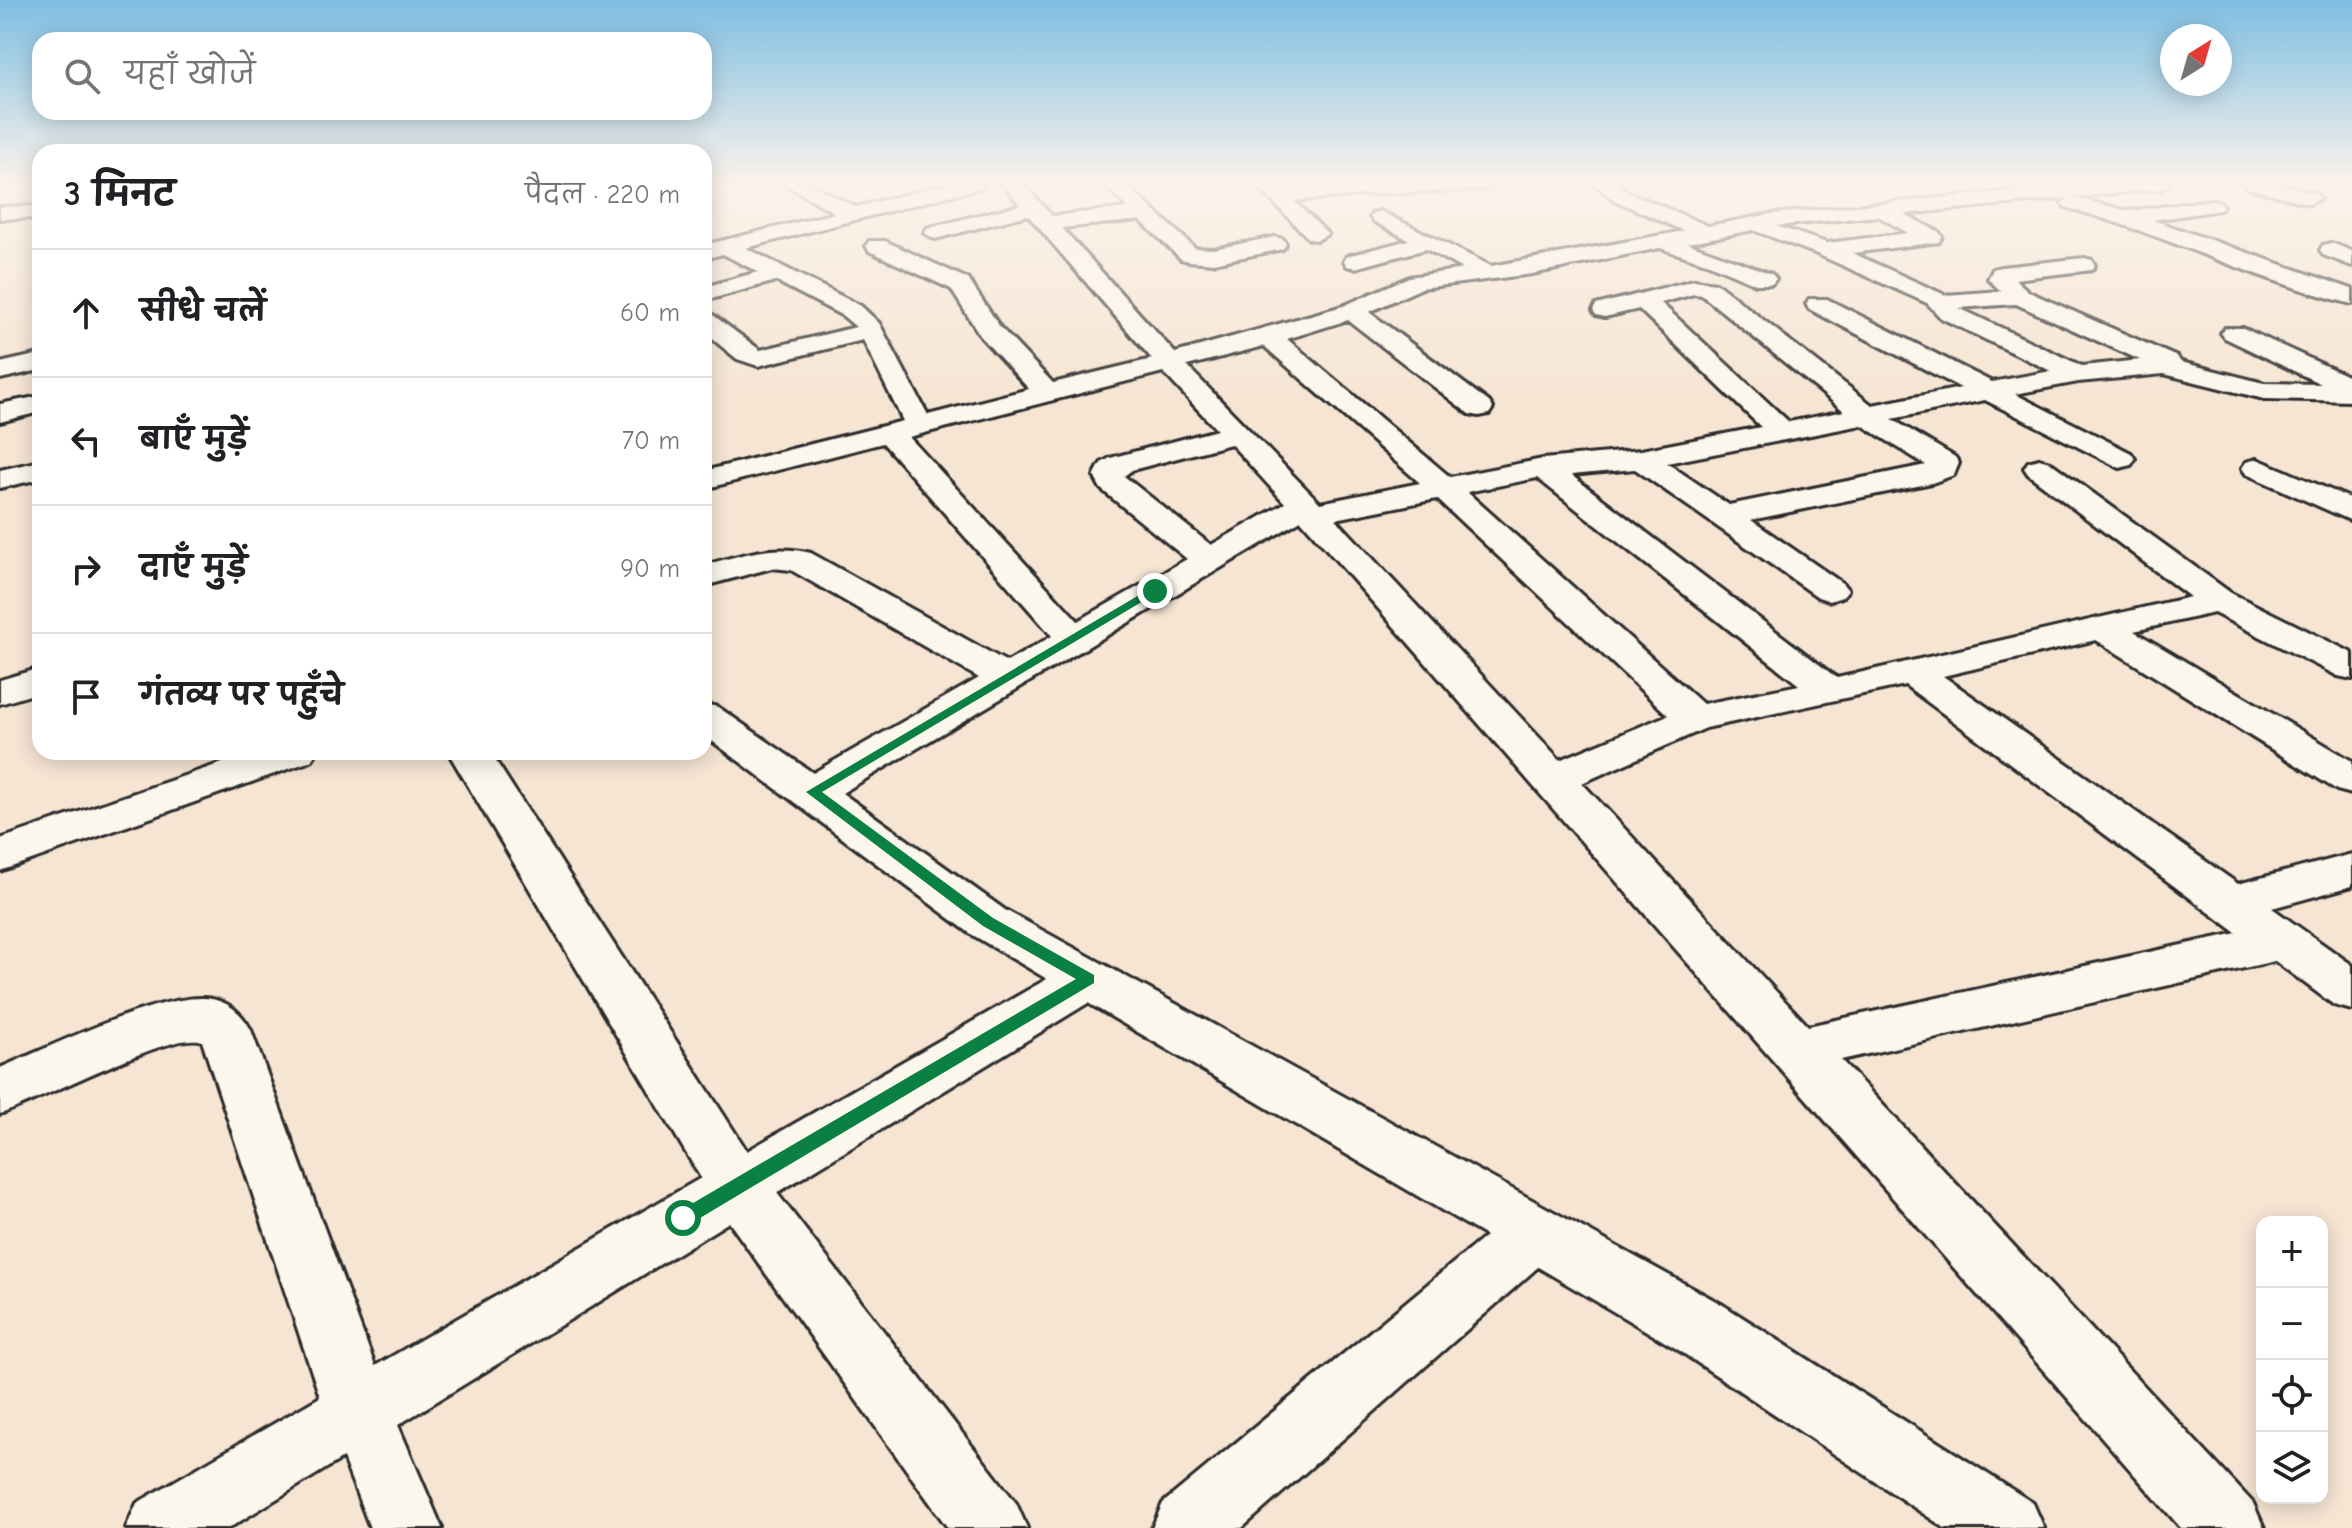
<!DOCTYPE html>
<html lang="hi">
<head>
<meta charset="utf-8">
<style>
  body { margin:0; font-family:"Comic Neue","Playpen Sans Deva",sans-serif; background:#f2f2f2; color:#202124 }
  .controls { position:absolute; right:24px; bottom:24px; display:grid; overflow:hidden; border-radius:16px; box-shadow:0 4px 20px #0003 }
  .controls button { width:72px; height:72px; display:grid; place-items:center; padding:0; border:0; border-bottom:2px solid #e0e0e0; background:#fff; color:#202124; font:40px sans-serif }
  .compass { position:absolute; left:2160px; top:24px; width:72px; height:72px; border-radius:50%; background:#fff; box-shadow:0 4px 20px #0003; rotate:37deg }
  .stop { position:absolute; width:24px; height:24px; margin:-18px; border:6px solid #0b8043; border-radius:50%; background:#fff }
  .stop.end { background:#0b8043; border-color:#fff; box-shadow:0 2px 8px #0008 }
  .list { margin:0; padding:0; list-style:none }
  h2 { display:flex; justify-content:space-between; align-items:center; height:104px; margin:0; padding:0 32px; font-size:34px }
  h2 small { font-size:26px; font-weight:400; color:#757577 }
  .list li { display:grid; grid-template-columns:52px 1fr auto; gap:24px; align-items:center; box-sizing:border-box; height:128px; padding:0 32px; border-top:2px solid #e0e0e0 }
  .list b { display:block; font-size:30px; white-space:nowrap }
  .list em { font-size:26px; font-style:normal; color:#757577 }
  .icon { flex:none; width:44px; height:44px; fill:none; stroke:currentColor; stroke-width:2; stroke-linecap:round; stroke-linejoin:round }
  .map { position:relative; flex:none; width:2352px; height:1528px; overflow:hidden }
  .search { position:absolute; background:#fff; box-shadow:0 4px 20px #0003; left:32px; top:32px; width:680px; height:88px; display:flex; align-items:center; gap:20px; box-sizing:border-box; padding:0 28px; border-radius:24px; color:#757577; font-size:30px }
  .panel { position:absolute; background:#fff; box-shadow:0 4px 20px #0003; left:32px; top:144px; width:680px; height:616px; border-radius:24px }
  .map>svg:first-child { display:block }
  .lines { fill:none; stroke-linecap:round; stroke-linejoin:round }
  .minor-casing { stroke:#2b2b2b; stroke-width:6 }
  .minor { fill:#fbf7ec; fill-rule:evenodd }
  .route { fill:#0b8043 }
</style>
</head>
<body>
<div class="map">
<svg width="2352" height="1528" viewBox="0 0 2352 1528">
  <rect width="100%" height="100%" fill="#f6e5d3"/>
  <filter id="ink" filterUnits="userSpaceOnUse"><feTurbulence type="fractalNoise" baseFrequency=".0125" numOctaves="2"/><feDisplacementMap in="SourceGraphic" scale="16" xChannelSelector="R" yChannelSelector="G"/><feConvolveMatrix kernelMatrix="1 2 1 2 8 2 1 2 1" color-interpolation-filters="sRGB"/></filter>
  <g filter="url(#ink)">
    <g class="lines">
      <!-- minor casing -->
      <g class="minor-casing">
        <path id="minor" d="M783 183H808L856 207 951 183H985L983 187 746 248 861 306 879 323 928 415 1029 389 981 337 951 289 869 251 866 246 869 241H885L968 279 1000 327 1053 383 1152 359 1028 215 935 239 924 233 927 228 1020 205 1002 183H1022L1052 216 1128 208 1103 183H1124L1195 248 1213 249 1275 237 1283 239 1286 244 1283 249 1213 263 1189 261 1181 259 1140 220 1062 228 1175 353 1343 306 1409 277 1463 269 1426 249 1355 268 1347 266 1344 261 1347 256 1409 240 1373 221 1370 217 1373 213 1380 211 1491 266 1684 231 1614 200 1593 183H1616L1628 192 1708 226 1771 214 2095 183H2170L2161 189 2073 197 2128 211 2213 200 2220 202 2223 206 2220 210 2153 220 2352 289V304C2254 280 2162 233 2065 207L2062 203 2069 198 1904 214 1939 232 1942 237 1939 242 1852 253 1945 295 2001 291 1988 279 1993 269 2001 267 2084 258 2092 260 2095 265 2092 270 2015 279 2029 292 2177 357 2181 362 2264 383 2321 384 2225 338 2221 333 2225 328H2243L2352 378V401L2264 399 2164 374 2078 382 2015 394 2131 453 2135 459 2131 465 2120 468 1985 400 1892 419 1955 457 1959 463 1954 475 1932 483 1751 520 1842 583 1848 590 1842 597 1830 601 1818 597 1635 469 1571 475 1837 678 2190 597 2028 474 2024 468 2028 462 2039 459 2050 462 2231 593 2352 653V679L2338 676 2214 613 2134 631 2352 761V794L2337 790 2096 640 1943 676 2238 884 2352 854V886L2272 908 2352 965V1010L2334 1005 2275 961 1841 1060 2253 1503 2264 1528H2181L1301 520 842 793 1005 910 1723 1305 2033 1503 2044 1528H1945L1677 1349 1538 1267 1242 1528H1152L1163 1503 1486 1236 1088 1003 777 1193 1016 1503 1027 1528H948L729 1222 398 1425 442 1528H370L343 1458 229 1528H126L137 1503 320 1397 202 1041C174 1029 37 1102 0 1114V1068C50 1047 151 997 203 998 225 999 241 1011 251 1030L375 1366 701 1178 448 752H490L747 1151 1047 979 971 934 704 735V704L718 707 813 773 979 678 791 570 772 568 704 586V565C740 556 773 543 811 553L1007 662 1052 636 883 443 704 489V471L903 421 863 340 758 366 737 359 704 332V313L713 315 760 350 856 327 843 316 776 281 704 301V287L758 272 723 254 704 259V245L835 213ZM1878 216 1908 233 1827 243 1776 226ZM1753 230 1817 254 1927 303 1941 318 2051 371 1992 382 1827 299H1809L1806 304 1809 309 1961 388 1872 405 1716 283 1694 280 1596 305 1593 310 1596 315 1605 317 1639 309 1761 427 1641 450 1543 459 1450 477 1287 339 1348 320 1469 414 1479 416 1489 414 1493 408 1489 402 1369 312 1422 288 1532 274 1660 248 1709 264 1756 284H1772L1776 279 1772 274 1687 243ZM1694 294 1702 295 1844 411 1789 422 1661 303ZM2016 304 2140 360 2082 366 1959 308ZM1264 346 1420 483 1320 503 1187 366ZM1163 372 1217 430 1110 458 1101 463 1094 476 1101 489 1187 559 1078 621 909 437ZM1862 425 1926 465 1729 505 1667 463ZM1231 444 1285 503 1211 545 1124 476 1132 470ZM1537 478 1799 685 1703 704 1467 492ZM1437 499 1668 715 1560 760 1336 519ZM1905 685 2237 933 1808 1026 1582 783 1706 728Z
          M1255 183H1275L1282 190 1357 183H1495L1486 189 1370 194 1294 201 1328 234 1317 240 1309 239Z
          M2243 183H2276L2317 194 2320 198 2310 204 2245 187Z
          M40 206V218L0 219V207Z
          M2331 243 2352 251V266L2323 255 2320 250 2323 245Z
          M40 354V370L0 379V363Z
          M40 396V412L0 422V404Z
          M2257 459 2352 499V521L2246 474 2242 468 2246 462Z
          M40 461V479L0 488V470Z
          M40 668V692L0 704V680Z
          M254 752H317L311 761 0 871V839Z"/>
      </g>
      <!-- minor -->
      <use href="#minor" class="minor"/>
    </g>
  </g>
  <!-- sky -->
  <linearGradient id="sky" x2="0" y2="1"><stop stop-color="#7dbee2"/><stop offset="0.46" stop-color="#fbf3eb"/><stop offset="1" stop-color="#fbf3eb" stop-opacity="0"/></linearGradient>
  <rect width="2352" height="397" fill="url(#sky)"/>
  <!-- route -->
  <path class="route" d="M1151 588 1160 591 822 792 993 918 1094 975V983L690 1224 683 1227 676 1224 674 1218 676 1213 1076 979 983 926 806 792Z"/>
</svg>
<div class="controls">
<button>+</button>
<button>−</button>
<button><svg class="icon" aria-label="locate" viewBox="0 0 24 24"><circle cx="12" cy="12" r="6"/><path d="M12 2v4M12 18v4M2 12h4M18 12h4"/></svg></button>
<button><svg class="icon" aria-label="layers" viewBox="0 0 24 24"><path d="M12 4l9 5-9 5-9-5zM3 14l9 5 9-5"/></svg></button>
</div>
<svg class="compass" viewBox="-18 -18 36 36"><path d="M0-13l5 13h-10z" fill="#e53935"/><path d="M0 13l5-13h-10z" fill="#757577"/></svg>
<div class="stop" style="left:683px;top:1218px"></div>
<div class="stop end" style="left:1155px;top:591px"></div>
<div class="search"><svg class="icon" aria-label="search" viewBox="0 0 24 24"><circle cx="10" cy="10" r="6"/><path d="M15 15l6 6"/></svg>यहाँ खोजें</div>
<section class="panel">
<h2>3 मिनट<small>पैदल · 220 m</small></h2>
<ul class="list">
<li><svg class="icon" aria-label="ahead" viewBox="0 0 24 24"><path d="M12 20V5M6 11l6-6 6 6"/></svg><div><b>सीधे चलें</b></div><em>60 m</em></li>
<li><svg class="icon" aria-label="left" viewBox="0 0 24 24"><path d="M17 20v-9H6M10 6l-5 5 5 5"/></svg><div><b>बाएँ मुड़ें</b></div><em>70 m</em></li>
<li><svg class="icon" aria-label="right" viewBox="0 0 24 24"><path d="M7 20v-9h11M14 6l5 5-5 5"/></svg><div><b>दाएँ मुड़ें</b></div><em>90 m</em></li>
<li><svg class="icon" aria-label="arrive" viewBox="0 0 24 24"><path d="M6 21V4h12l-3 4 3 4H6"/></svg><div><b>गंतव्य पर पहुँचे</b></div></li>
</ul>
</section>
</div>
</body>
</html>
